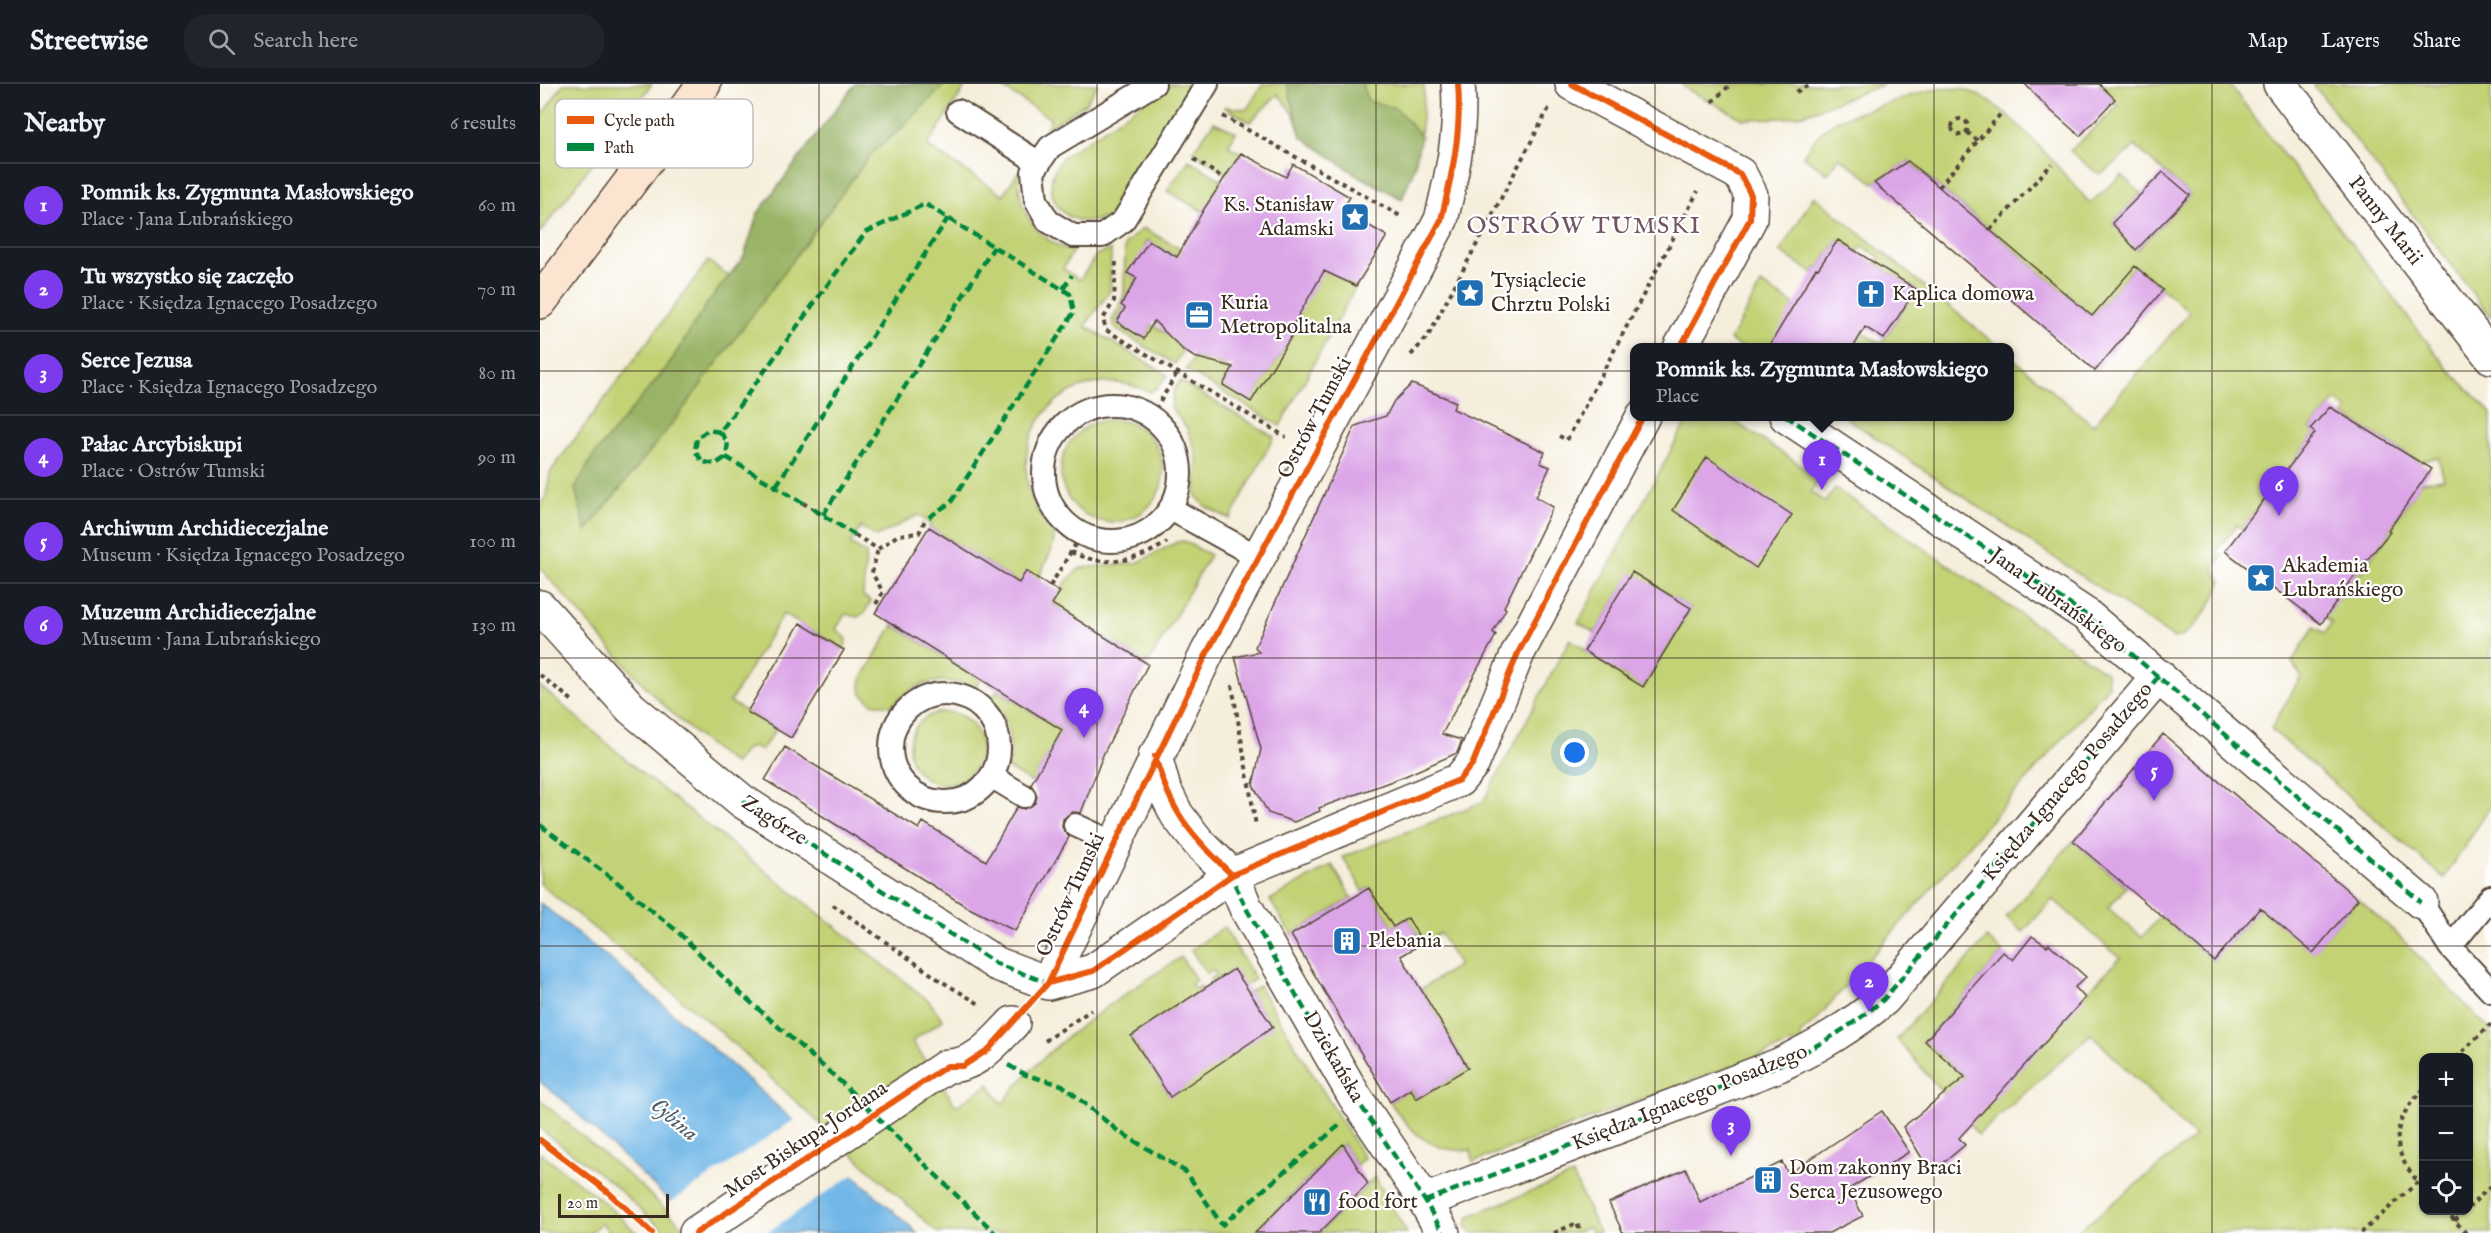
<!DOCTYPE html>
<html lang="en">
<head>
<meta charset="utf-8">
<style>
  body { margin:0; font-family:"IM FELL English",serif; background:#20242c; color:#f1f3f6 }
  .controls { position:absolute; right:18px; bottom:18px; display:grid; overflow:hidden; border-radius:12px; box-shadow:0 2px 4px #0004 }
  .controls button { width:54px; height:54px; display:grid; place-items:center; padding:0; border:0; border-bottom:2px solid #363941; background:#171b24; color:#f1f3f6; font:30px sans-serif }
  .scale { position:absolute; left:18px; bottom:15px; width:111px; box-sizing:border-box; padding-left:6px; border:3px solid #3b2a1e; border-top:0; font-size:16px; line-height:21px; white-space:nowrap; color:#3b2a1e; -webkit-text-stroke:4px #fff; paint-order:stroke }
  .you { position:absolute; left:1035px; top:669px; width:21px; height:21px; margin:-15px; border:4px solid #fff; border-radius:50%; background:#1a73e8; box-shadow:0 0 0 9px #1a73e833 }
  .badge { display:grid; place-items:center; width:39px; height:39px; border-radius:50%; background:#7c3aed; color:#fff; font-size:20px; font-weight:700 }
  .pin { position:absolute; translate:-50% -50px; filter:drop-shadow(0 2px 3px #0008) }
  .pin::after { content:''; position:absolute; top:32px; width:21px; height:18px; background:inherit; clip-path:polygon(0 0,100% 0,50% 100%) }
  .popup { position:absolute; left:1090px; top:259px; width:384px; height:78px; box-sizing:border-box; display:grid; place-content:center; border-radius:12px; background:#171b24; filter:drop-shadow(0 2px 4px #0005); font-size:20px; white-space:nowrap; color:#9ea1a6 }
  .popup b { font-size:22px; color:#f1f3f6 }
  .popup::after { content:''; position:absolute; left:50%; top:100%; margin-left:-12px; border:12px solid transparent; border-top-color:#171b24 }
  .list { margin:0; padding:0; list-style:none }
  h2 { display:flex; justify-content:space-between; align-items:center; height:78px; margin:0; padding:0 24px; font-size:26px }
  h2 small { font-size:20px; font-weight:400; color:#9ea1a6 }
  .list li { display:grid; grid-template-columns:39px 1fr auto; gap:18px; align-items:center; box-sizing:border-box; height:84px; padding:0 24px; border-top:2px solid #363941 }
  .list b { display:block; font-size:22px; white-space:nowrap }
  .list p { margin:0; font-size:20px; white-space:nowrap; color:#9ea1a6 }
  .list em { font-size:20px; font-style:normal; color:#9ea1a6 }
  .icon { flex:none; width:33px; height:33px; fill:none; stroke:currentColor; stroke-width:2; stroke-linecap:round; stroke-linejoin:round }
  .map { position:relative; flex:none; width:1951px; height:1149px; overflow:hidden }
  header { display:flex; align-items:center; gap:36px; box-sizing:border-box; height:84px; padding:0 30px; background:#171b24; border-bottom:2px solid #363941 }
  header strong { font-size:28px }
  nav { display:flex; gap:33px; margin-inline-start:auto; font-size:21px }
  .search { width:420px; height:54px; background:#20242c; display:flex; align-items:center; gap:15px; box-sizing:border-box; padding:0 21px; border-radius:24px; color:#9ea1a6; font-size:22px }
  main { display:flex }
  aside { flex:1; background:#171b24 }
  .map>svg:first-child { display:block }
  .green { fill:#c2d275; stroke:#7e7e4a; stroke-width:1.5; fill-rule:evenodd }
  .forest { fill:#99b466; stroke:#6a6f42; stroke-width:1.5 }
  .water { fill:#6fb6e6; stroke:#557082; stroke-width:1.5 }
  .pier { fill:#f5eedb }
  .building { fill:#dba5e7 }
  .lines { fill:none; stroke-linecap:round; stroke-linejoin:round }
  .lane-casing { stroke:#57473a; stroke-width:26 }
  .street-casing { stroke:#57473a; stroke-width:36 }
  .secondary-casing { stroke:#57473a; stroke-width:36 }
  .path { stroke:#57473a; stroke-width:4; stroke-dasharray:4.5 4.5; stroke-linecap:butt }
  .lane { stroke:#fff; stroke-width:22 }
  .street { stroke:#fff; stroke-width:33 }
  .secondary { stroke:#fce5d0; stroke-width:33 }
  .quiet { stroke:#00873e; stroke-width:4.5; stroke-dasharray:9 4.5; stroke-linecap:butt }
  .cycleway-casing { stroke:#fff; stroke-width:10 }
  .cycleway { stroke:#e8590c; stroke-width:6 }
  .grid { fill:none; stroke:#3b2a1e; stroke-width:1.5; stroke-opacity:0.55 }
  .labels { text-anchor:middle; dominant-baseline:central; stroke-width:4.5; stroke-linejoin:round; paint-order:stroke }
  .poi-label { font-size:21px; fill:#3b2a1e; stroke:#fff; text-anchor:start }
  .street-label { font-size:21px; fill:#3b2a1e; stroke:#fff }
  .water-label { font-size:22px; font-style:italic; fill:#4d5b64; stroke:#fff }
  .quarter-label { font-size:24px; letter-spacing:1.5px; fill:#735564; stroke:#fff }
  .key { fill:#fff; stroke:#c4bfbc; stroke-width:1.5 }
  .key-label { font-size:16px; fill:#3b2a1e }
</style>
</head>
<body>
<header>
<strong>Streetwise</strong>
<div class="search"><svg class="icon" aria-label="search" viewBox="0 0 24 24"><circle cx="10" cy="10" r="6"/><path d="M15 15l6 6"/></svg>Search here</div>
<nav><a>Map</a><a>Layers</a><a>Share</a></nav>
</header>
<main>
<aside>
<h2>Nearby<small>6 results</small></h2>
<ul class="list">
<li><span class="badge">1</span><div><b>Pomnik ks. Zygmunta Masłowskiego</b><p>Place · Jana Lubrańskiego</p></div><em>60 m</em></li>
<li><span class="badge">2</span><div><b>Tu wszystko się zaczęło</b><p>Place · Księdza Ignacego Posadzego</p></div><em>70 m</em></li>
<li><span class="badge">3</span><div><b>Serce Jezusa</b><p>Place · Księdza Ignacego Posadzego</p></div><em>80 m</em></li>
<li><span class="badge">4</span><div><b>Pałac Arcybiskupi</b><p>Place · Ostrów Tumski</p></div><em>90 m</em></li>
<li><span class="badge">5</span><div><b>Archiwum Archidiecezjalne</b><p>Museum · Księdza Ignacego Posadzego</p></div><em>100 m</em></li>
<li><span class="badge">6</span><div><b>Muzeum Archidiecezjalne</b><p>Museum · Jana Lubrańskiego</p></div><em>130 m</em></li>
</ul>
</aside>
<div class="map">
<svg width="1951" height="1149" viewBox="0 0 1951 1149">
  <rect width="100%" height="100%" fill="#fff"/>
  <filter id="ink" filterUnits="userSpaceOnUse"><feTurbulence type="fractalNoise" baseFrequency=".0167" numOctaves="2"/><feDisplacementMap in="SourceGraphic" scale="12" xChannelSelector="R" yChannelSelector="G"/><feConvolveMatrix kernelMatrix="1 2 1 2 8 2 1 2 1" color-interpolation-filters="sRGB"/></filter>
  <filter id="wash" filterUnits="userSpaceOnUse"><feTurbulence type="fractalNoise" baseFrequency=".008" numOctaves="4" result="noise"/><feDisplacementMap in="SourceGraphic" scale="24" xChannelSelector="R" yChannelSelector="G"/><feGaussianBlur stdDeviation="1.35" result="paint"/><feColorMatrix in="noise" values="0 0 0 0 0 0 0 0 0 0 0 0 0 0 0 0 0 1.4 0 .05"/><feComposite in="paint" operator="in"/></filter>
  <g filter="url(#wash)">
    <rect width="100%" height="100%" fill="#f5eedb"/>
    <!-- green -->
    <path class="green" d="M23 0H112L0 149V34Z
      M315 0H427L387 62 463 111 478 88 480 89C475 126 498 158 533 167L523 185 540 196 557 170 571 166 570 207 545 242 628 291 617 304 610 308C515 266 444 375 515 450L512 465 498 495 479 499 389 443 391 440 378 431 336 453 321 443 310 460 326 470 323 512 331 517 325 528 318 533 305 530 296 545 307 555 304 565 243 530 190 618 236 645 221 667 214 662 205 666 195 680C122 632 58 548 0 484V421L6 412 10 389 16 380 168 177 189 192 204 173 218 129Z
      M457 0H558L545 20 505 46 511 35Z
      M631 0H658L574 129C532 156 490 111 523 73Z
      M723 0H884C884 41 877 77 862 115L814 89 761 52 753 29 738 10 710 38 684 23 707 25Z
      M1142 0H1345L1264 30 1246 34 1203 35 1145 4Z
      M1559 0H1689L1908 285 1951 329V722L1904 794 1731 645 1761 592 1752 578 1774 543 1785 549 1792 539 1785 534 1818 487 1823 489 1824 483 1850 449 1848 447 1882 398 1904 395 1898 373 1880 378 1804 331 1808 326 1796 316 1770 345 1775 349 1702 445 1697 441 1677 467 1683 472 1674 484 1681 498C1678 513 1651 554 1634 554L1305 333 1470 332V272L1553 341 1650 228 1595 182 1552 232 1369 77 1334 99 1299 73 1288 90 1263 72C1288 33 1298 36 1340 22 1364 14 1395 1 1421 5 1463 12 1520 87 1550 119L1582 91 1601 110 1572 139 1597 166 1650 111 1595 62 1562 90 1557 89 1530 67 1578 22Z
      M1773 0H1951V233L1944 224Z
      M674 38 696 48 688 62 701 69 687 91 653 67Z
      M649 76 683 97 690 143 627 107Z
      M1274 112 1459 263H1313L1322 248 1341 260 1376 205 1335 179 1340 173 1322 162 1318 168 1298 156 1278 185 1276 184 1273 189 1240 168Z
      M603 144 642 166 693 205 607 156 604 161 613 167 588 189 597 194 577 238 604 254 612 241 636 255 635 258 643 266 635 280 577 246 572 237 584 211 585 160Z
      M783 186 816 202 740 342 646 286 654 273 665 276 667 273 691 287 683 301 711 317 757 244 751 240Z
      M1221 200 1253 220 1249 263H1201L1190 256Z
      M640 297 734 353 690 435 666 423 656 412 657 372 647 344 631 324 634 306Z
      M1149 333H1188L1280 394 1271 408 1285 418 1295 404 1567 589 1568 603 1274 938 1260 950 1262 956 933 1078 931 1066C891 1070 871 1048 850 1018L871 1005 876 1015 928 984 881 905 919 881 900 849 883 859 868 834 853 843 829 804 823 807 803 773 943 718 1030 555 1045 565 1044 567 1103 603 1151 524 1092 489 1055 549 1038 539Z
      M521 387a51 51 0 1 1 102 0a51 51 0 1 1-102 0Z
      M644 457 670 471 608 580 512 520 526 498 540 484 597 479 637 458Z
      M353 541 441 595 435 604C413 594 385 594 365 610 360 614 356 619 350 622L331 619 321 608V596Z
      M0 602 103 690 389 917 403 936 372 957 416 1022 449 1000 462 1020C509 957 577 916 641 873L656 896 651 900 655 905 660 902 663 905 591 953 630 1012 732 942 709 908 719 902 824 1074 816 1081 803 1060 720 1143 725 1149H398L182 949 0 800Z
      M457 606 522 646 492 699 469 685C471 653 472 641 451 615Z
      M369 664a36 36 0 1 1 72 0a36 36 0 1 1-72 0Z
      M1533 757 1586 803 1568 824 1602 853 1621 832 1674 877 1720 824 1773 868 1818 815 1854 847 1951 947V1149H1536L1655 1053 1551 950 1438 1051 1357 955 1447 854 1463 868 1385 957 1438 1006 1543 912 1580 874 1513 815 1483 848 1466 833ZM1884 974H1928V1126H1884Z
      M792 781 812 814 751 851 730 816Z
      M684 843 715 895 705 902 694 886 673 899 670 895 676 891 673 886 666 889 651 866Z
      M0 1016 101 1102 150 1149H126L74 1101 0 1045Z
      M0 1069 61 1116 97 1149H71L61 1139 50 1149H0Z
      M1033 1091 1059 1149H1052L1049 1143 1035 1149H931L926 1142 929 1132Z
      M835 1093 867 1149H779Z"/>
    <!-- forest -->
    <path class="forest" d="M315 0H405L363 43 332 69 135 336 46 447 35 405 53 372 128 282 166 221 204 173 218 129Z
      M747 0H823L828 17 856 24 881 52 874 85 862 115 814 89 761 52Z"/>
    <!-- water -->
    <path class="water" d="M0 819 83 886 195 984 377 1149H164L23 1016 0 998Z"/>
    <!-- pier -->
    <path class="pier" d="M257 1034 317 1088 226 1149H159L128 1120Z"/>
    <g id="blocks">
      <!-- building -->
      <path class="building" d="M1485 0H1559L1575 15 1540 52 1509 25Z
        M701 69 746 93 753 80 810 113 802 126 847 152 816 202 784 187 753 241 757 243 711 318 683 301 693 283 654 273 643 266 614 237 604 255 577 238 585 224 581 221 597 194 587 189 609 157 637 173 664 125Z
        M1368 77 1552 232 1595 182 1623 206 1555 287 1334 99Z
        M1623 88 1650 111 1596 166 1572 139Z
        M1298 156 1376 205 1344 255 1325 243 1313 264H1228L1276 184 1278 185Z
        M872 300 916 318 913 325 1005 368 1000 379 1010 383 996 413 1013 423 964 523 966 525 953 548 956 551 902 650 922 656 917 669 863 693 779 724 780 727 754 738 728 729 713 701 721 665 695 573 719 568 715 563 815 342 846 332 854 317Z
        M1790 323 1891 385 1848 447 1850 448 1818 487 1781 540 1685 467 1775 349 1770 345Z
        M1167 373 1252 431 1216 484 1133 426Z
        M389 443 479 499 486 487 520 508 512 520 608 580 563 671 541 729 533 728 523 735 522 743 529 753 475 847 427 823 225 696 245 663 379 745 383 738 446 777 477 723 484 725 495 719 497 712 491 700 522 646 335 529Z
        M1092 488 1151 524 1103 603 1044 567Z
        M260 539 304 566 251 654 207 628Z
        M1623 650 1818 815 1773 869 1720 824 1674 877 1533 757Z
        M829 804 853 843 868 834 883 859 861 872 928 984 876 1015 871 1005 850 1018 751 851Z
        M1492 852 1507 862 1509 860 1546 893 1535 903 1545 914 1419 1054 1425 1061 1391 1089 1363 1043 1425 993 1385 957 1463 868 1473 876Z
        M694 885 733 943 630 1013 591 952Z
        M1342 1027 1369 1068 1309 1105 1323 1132 1289 1149H1083L1069 1119 1146 1085 1160 1118 1242 1078 1248 1090Z
        M803 1060 828 1100 779 1149H715Z"/>
    </g>
  </g>
  <g filter="url(#ink)">
    <use href="#blocks" fill-opacity="0" stroke="#57473a" stroke-width="1.5"/>
    <g class="lines">
      <!-- lane casing -->
      <g class="lane-casing">
        <path id="lane" d="M614 0 510 63 493 88 496 116 508 137 533 152H562L583 137 667 0
          M418 27 499 79
          M504 389a68 68 0 1 1 136 0a68 68 0 1 1-136 0Z
          M631 425 718 473
          M351 664a54 54 0 1 1 108 0a54 54 0 1 1-108 0Z
          M451 692 484 712
          M535 741 574 759
          M1881 818 1910 863 1951 907
          M1910 863 1951 813"/>
      </g>
      <!-- street casing -->
      <g class="street-casing">
        <path id="street" d="M1032 0 1200 90 1211 111 1210 135 1140 264
          M1740 0 1951 273
          M1246 332 1546 531 1881 818
          M0 523 91 624 202 717 457 880 508 899
          M615 672 624 705 637 731 659 759 692 791 706 824 815 1013 885 1117 903 1149
          M508 899 668 567 901 136C912 91 922 47 918 0
          M508 899 553 887 692 791 919 696 933 679 978 569 1103 332
          M885 1117 1239 981C1278 962 1311 943 1344 915L1619 592
          M156 1149 407 982C436 982 454 959 473 939"/>
      </g>
      <!-- secondary casing -->
      <g class="secondary-casing">
        <path id="secondary" d="M0 218 164 0"/>
      </g>
      <!-- path -->
      <path class="path" d="M1256 8 1271 0
        M1172 18 1191 0
        M683 32 862 133
        M1412 43a8 8 0 1 1 16 0a8 8 0 1 1-16 0Z
        M1427 48 1438 57
        M654 75 680 92
        M1399 103 1463 27
        M1450 146 1512 80
        M576 178 574 217 563 235 566 246 746 353
        M871 271 888 252 1009 24
        M611 333 637 289
        M1019 352 1027 356 1158 107
        M263 419 273 425
        M315 451 338 465 358 451 379 449 385 436
        M531 468C563 484 598 478 627 458
        M510 502 542 450
        M336 520 343 508 332 489 338 465
        M0 591 34 618
        M692 601 716 742
        M293 821 401 897 441 921
        M505 957 551 926
        M1916 974 1951 940
        M1884 1005C1848 1039 1850 1070 1884 1104
        M1928 1124 1951 1102
        M1905 1126 1926 1149
        M1915 1137 1925 1126
        M1014 1149 1037 1139 1040 1147
        M1821 1149 1878 1098"/>
      <!-- lane -->
      <use href="#lane" class="lane"/>
      <!-- street -->
      <use href="#street" class="street"/>
      <!-- secondary -->
      <use href="#secondary" class="secondary"/>
      <!-- quiet -->
      <path class="quiet" d="M523 205 532 191
        M1246 332 1546 531 1881 818
        M180 348 168 346 157 354 155 367 163 378 176 380 186 373
        M236 402 408 134
        M263 419 186 373 188 358 180 348 326 148 385 120 530 210 534 228 411 418 385 436
        M273 425 315 451
        M283 431 454 163
        M202 717 457 880 508 899
        M0 741 77 798 137 847 190 900 302 999 455 1149
        M689 788 706 824 815 1013 885 1117 903 1149
        M468 981 486 991 522 1001 578 1047 646 1088 682 1141 802 1039
        M885 1117 1239 981C1278 962 1311 943 1344 915L1619 592"/>
      <!-- cycleway casing -->
      <g class="cycleway-casing">
        <path id="cycleway" d="M1032 0 1200 90 1211 111 1210 135 1140 264
          M615 672C631 729 650 750 692 791
          M508 899 553 887 692 791 919 696 933 679 978 569 1103 332
          M0 1056 68 1108 112 1149
          M156 1149 407 982H423L449 965 508 899 668 567 901 136C912 91 922 47 918 0"/>
      </g>
      <!-- cycleway -->
      <use href="#cycleway" class="cycleway"/>
    </g>
  </g>
  <!-- grid -->
  <path class="grid" d="M279 0V1149M557 0V1149M836 0V1149M1115 0V1149M1394 0V1149M1672 0V1149M0 287H1951M0 574H1951M0 862H1951"/>
  <!-- icons -->
  <defs>
    <g id="sight-square" transform="scale(1.5)"><rect x="-9" y="-9" width="18" height="18" rx="4" fill="#1f6fb2" stroke="#fff"/><path d="M0-6L1.8-2.2L6-1.7L2.9 1.2L3.7 5.4L0 3.3L-3.7 5.4L-2.9 1.2L-6-1.7L-1.8-2.2Z" fill="#fff"/></g>
    <g id="church-square" transform="scale(1.5)"><rect x="-9" y="-9" width="18" height="18" rx="4" fill="#1f6fb2" stroke="#fff"/><path d="M-1.2-6h2.4v3.5h3.3v2.4h-3.3V6h-2.4V-.1h-3.3v-2.4h3.3Z" fill="#fff"/></g>
    <g id="office-square" transform="scale(1.5)"><rect x="-9" y="-9" width="18" height="18" rx="4" fill="#1f6fb2" stroke="#fff"/><path d="M-6-3h4V-5.5h4V-3h4V5H-6ZM-1-4.5V-3h2v-1.5ZM-6 0V1H6V0Z" fill="#fff"/></g>
    <g id="building-square" transform="scale(1.5)"><rect x="-9" y="-9" width="18" height="18" rx="4" fill="#1f6fb2" stroke="#fff"/><path d="M-4-6H4V6H1V3H-1V6H-4ZM-2.5-4.3h1.7v1.8h-1.7ZM.8-4.3h1.7v1.8H.8ZM-2.5-1h1.7V.8h-1.7ZM.8-1h1.7V.8H.8Z" fill="#fff"/></g>
    <g id="restaurant-square" transform="scale(1.5)"><rect x="-9" y="-9" width="18" height="18" rx="4" fill="#1f6fb2" stroke="#fff"/><path d="M-5-6h1v4h1v-4h1v4h1v-4h1v5L-1.5 .5V6h-2V.5L-5-1ZM5-6V6H3V1.5H1.5Q1.5-4 5-6Z" fill="#fff"/></g>
  </defs>
  <g fill-rule="evenodd">
    <use href="#sight-square" x="815" y="133"/>
    <use href="#sight-square" x="930" y="209"/>
    <use href="#church-square" x="1331" y="210"/>
    <use href="#office-square" x="659" y="231"/>
    <use href="#sight-square" x="1721" y="494"/>
    <use href="#building-square" x="807" y="857"/>
    <use href="#building-square" x="1228" y="1096"/>
    <use href="#restaurant-square" x="777" y="1118"/>
  </g>
  <g class="labels">
    <!-- poi labels -->
    <g class="poi-label">
      <text x="794" y="121" text-anchor="end">Ks. Stanisław<tspan x="794" dy="24">Adamski</tspan></text>
      <text x="951" y="197">Tysiąclecie<tspan x="951" dy="24">Chrztu Polski</tspan></text>
      <text x="1352" y="210">Kaplica domowa</text>
      <text x="680" y="219">Kuria<tspan x="680" dy="24">Metropolitalna</tspan></text>
      <text x="1742" y="482">Akademia<tspan x="1742" dy="24">Lubrańskiego</tspan></text>
      <text x="828" y="857">Plebania</text>
      <text x="1249" y="1084">Dom zakonny Braci<tspan x="1249" dy="24">Serca Jezusowego</tspan></text>
      <text x="798" y="1118">food fort</text>
    </g>
    <!-- street labels -->
    <g class="street-label">
      <text transform="translate(1845 137) rotate(52)">Panny Marii</text>
      <text transform="translate(775 334) rotate(-62)">Ostrów Tumski</text>
      <text transform="translate(1518 517) rotate(36)">Jana Lubrańskiego</text>
      <text transform="translate(1528 698) rotate(-50)">Księdza Ignacego Posadzego</text>
      <text transform="translate(234 737) rotate(33)">Zagórze</text>
      <text transform="translate(531 811) rotate(-65)">Ostrów Tumski</text>
      <text transform="translate(793 973) rotate(60)">Dziekańska</text>
      <text transform="translate(1150 1014) rotate(-22)">Księdza Ignacego Posadzego</text>
      <text transform="translate(266 1056) rotate(-34)">Most Biskupa Jordana</text>
    </g>
    <!-- water labels -->
    <g class="water-label">
      <text transform="translate(134 1036) rotate(40)">Cybina</text>
    </g>
    <!-- quarter labels -->
    <g class="quarter-label">
      <text x="1044" y="142">OSTRÓW TUMSKI</text>
    </g>
  </g>
  <!-- legend -->
  <rect x="15" y="15" width="198" height="69" rx="9" class="key"/>
  <rect x="27" y="32" width="27" height="8" fill="#e8590c"/>
  <rect x="27" y="59" width="27" height="8" fill="#00873e"/>
  <g class="key-label">
    <text x="64" y="42">Cycle path</text>
    <text x="64" y="69">Path</text>
  </g>
</svg>
<div class="controls">
<button>+</button>
<button>−</button>
<button><svg class="icon" aria-label="locate" viewBox="0 0 24 24"><circle cx="12" cy="12" r="6"/><path d="M12 2v4M12 18v4M2 12h4M18 12h4"/></svg></button>
</div>
<div class="scale">20 m</div>
<div class="you"></div>
<div class="pin badge" style="left:1282px;top:406px">1</div>
<div class="popup"><b>Pomnik ks. Zygmunta Masłowskiego</b>Place</div>
<div class="pin badge" style="left:1329px;top:928px">2</div>
<div class="pin badge" style="left:1191px;top:1072px">3</div>
<div class="pin badge" style="left:544px;top:654px">4</div>
<div class="pin badge" style="left:1614px;top:717px">5</div>
<div class="pin badge" style="left:1739px;top:432px">6</div>
</div>
</main>
</body>
</html>
